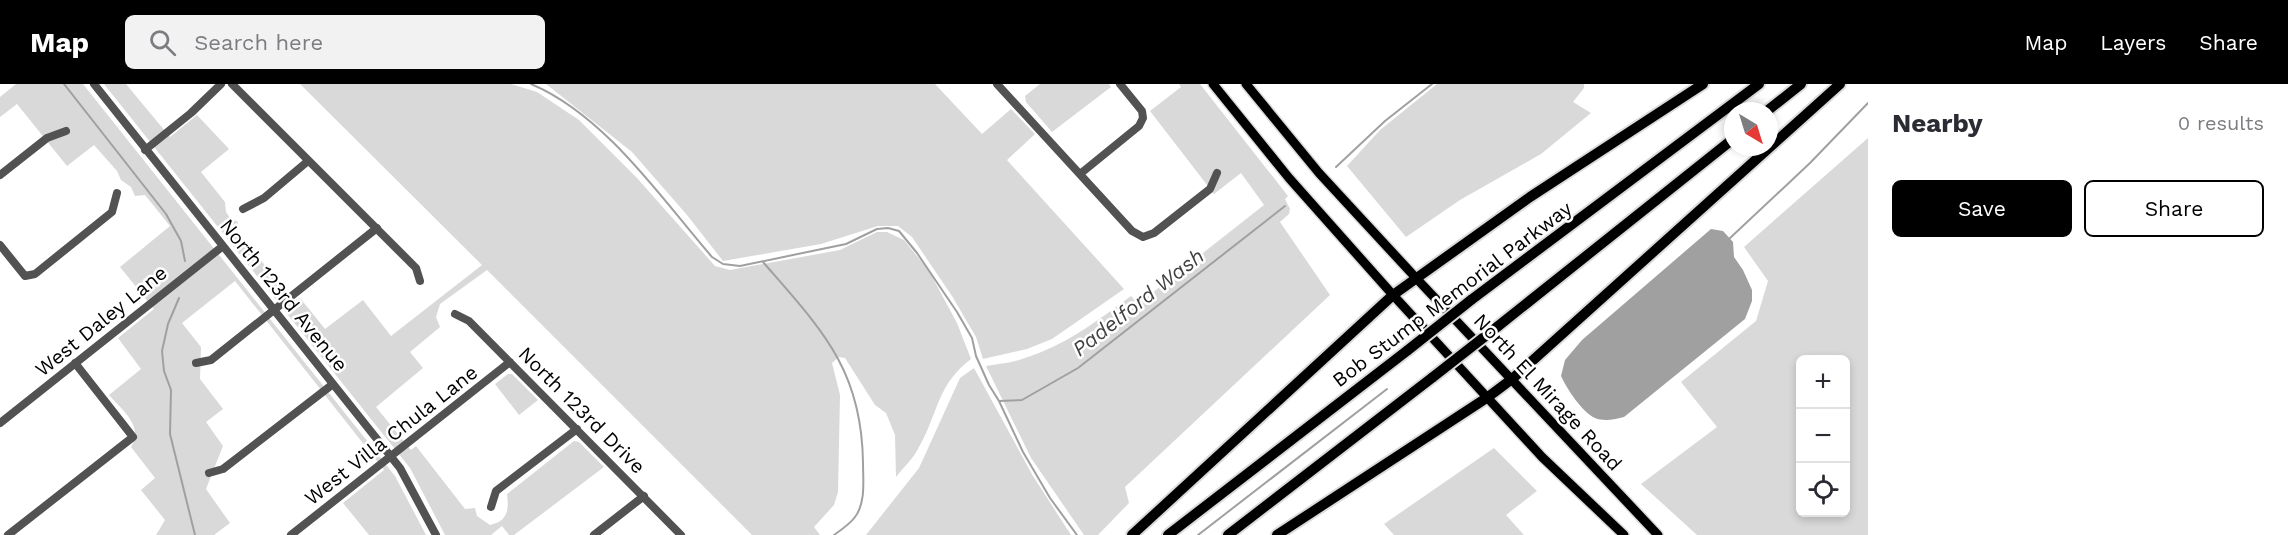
<!DOCTYPE html>
<html lang="en">
<head>
<meta charset="utf-8">
<style>
  body { margin:0; font-family:"Work Sans",sans-serif; background:#f2f2f3; color:#2b2b33 }
  .controls { position:absolute; right:18px; bottom:18px; display:grid; overflow:hidden; border-radius:9px; box-shadow:0 3px 9px #0003 }
  .controls button { width:54px; height:54px; display:grid; place-items:center; padding:0; border:0; border-bottom:2px solid #e1e1e2; background:#fff; color:#2b2b33; font:30px sans-serif }
  .compass { position:absolute; left:1724px; top:18px; width:54px; height:54px; border-radius:50%; background:#fff; box-shadow:0 3px 9px #0003; rotate:142deg }
  .list { margin:0; padding:0; list-style:none }
  h2 { display:flex; justify-content:space-between; align-items:center; height:78px; margin:0; padding:0 24px; font-size:26px }
  h2 small { font-size:20px; font-weight:400; color:#7c7c81 }
  .actions { display:flex; gap:12px; padding:18px 24px }
  .actions a { flex:1; padding:14px 0; border:2px solid #000; border-radius:9px; text-align:center; font-size:21px; color:#000 }
  .actions .main { background:#000; color:#fff }
  .icon { flex:none; width:33px; height:33px; fill:none; stroke:currentColor; stroke-width:2; stroke-linecap:round; stroke-linejoin:round }
  .map { position:relative; flex:none; width:1868px; height:451px; overflow:hidden }
  header { display:flex; align-items:center; gap:36px; box-sizing:border-box; height:84px; padding:0 30px; background:#000; color:#fff }
  header strong { font-size:28px }
  nav { display:flex; gap:33px; margin-inline-start:auto; font-size:21px }
  .search { width:420px; height:54px; background:#f2f2f3; display:flex; align-items:center; gap:15px; box-sizing:border-box; padding:0 21px; border-radius:9px; color:#7c7c81; font-size:22px }
  main { display:flex }
  aside { flex:1; background:#fff }
  .map>svg:first-child { display:block }
  .green { fill:#d9d9d9; fill-rule:evenodd }
  .water { fill:#a0a0a0 }
  .lines { fill:none; stroke-linecap:round; stroke-linejoin:round }
  .stream { stroke:#a0a0a0; stroke-width:2 }
  .major-casing { stroke:#dbdbdb; stroke-width:12 }
  .highway-casing { stroke:#dbdbdb; stroke-width:14 }
  .minor { stroke:#525252; stroke-width:8 }
  .major { stroke:#000; stroke-width:9 }
  .highway { stroke:#000; stroke-width:10 }
  .highway-bridge-casing { stroke:#dbdbdb; stroke-width:14; stroke-linecap:butt }
  .highway-bridge { stroke:#000; stroke-width:10 }
  .labels { text-anchor:middle; dominant-baseline:central; stroke-width:5; stroke-linejoin:round; paint-order:stroke }
  .street-label { font-size:20px; fill:#000; stroke:#fff }
  .water-label { font-size:21px; font-style:italic; fill:#414141; stroke:#fff }
</style>
</head>
<body>
<header>
<strong>Map</strong>
<div class="search"><svg class="icon" aria-label="search" viewBox="0 0 24 24"><circle cx="10" cy="10" r="6"/><path d="M15 15l6 6"/></svg>Search here</div>
<nav><a>Map</a><a>Layers</a><a>Share</a></nav>
</header>
<main>
<div class="map">
<svg width="1868" height="451" viewBox="0 0 1868 451">
  <rect width="100%" height="100%" fill="#fff"/>
  <!-- green -->
  <path class="green" d="M16 0H83L395 392 426 451H369L343 419 384 386 235 197 182 239 201 263 200 295 223 325 206 338 223 362 206 405 230 439 214 451H156L165 436 141 406 155 394 131 363C144 342 123 327 109 311L141 285 118 254 154 225 120 183 170 142 145 111 135 112 131 103 121 96 117 87 94 61 67 82 17 20 0 33V13Z
    M104 0H126L170 53 197 31 229 65 201 88 225 118 226 128 230 134 238 138 237 148 295 217 300 214 325 245 363 216 391 252 482 181 300 0H511L537 8 579 36 637 94 715 182 730 186 840 166 877 148H887L904 156 929 187 957 239 971 275C936 302 939 328 919 363 914 374 903 384 896 393L895 351 886 329 875 321 845 274 839 273 832 279 840 311 838 408 834 421 814 443 820 451H752L487 186 440 220 436 233 440 243 410 268 423 284 376 323 411 366 416 362 465 425 475 424 477 432 490 441C508 437 509 426 507 410L574 357 579 358 604 383 514 451H509L502 442 491 451H445L410 384Z
    M546 0H935L982 50 1011 25 1035 50 1007 76 1124 205 1052 255 1027 265 983 275 976 253 952 212 912 153 898 142H878L821 160 723 177 687 131 632 68Z
    M1040 0H1109L1111 3 1052 48 1026 18 1025 12Z
    M1179 0H1200L1288 112 1285 115 1290 125 1289 130 1280 138 1330 211 1125 403 1129 419 1098 451H1084L1031 374 986 282C998 280 1011 279 1022 275 1063 263 1097 237 1131 212L1138 220 1264 121 1241 89 1214 110 1150 27 1181 3Z
    M1437 0H1584V4L1573 18 1591 29 1541 70 1460 116 1406 153 1347 82 1380 46Z
    M1868 54V451H1697L1641 400 1717 343 1681 298 1756 237 1768 197 1744 163ZM1800 276H1846V428H1800Z
    M974 284 1033 392 1071 451H866L919 384 960 294Z
    M508 290H512L538 316 519 331 495 300Z
    M1494 364 1537 407 1506 431 1524 451H1394L1384 440Z"/>
  <!-- water -->
  <path class="water" d="M1711 145 1723 147 1733 158 1734 173 1743 186 1752 206V217L1745 235 1624 333C1616 335 1604 338 1595 334 1582 328 1567 305 1561 292L1565 276 1582 256Z"/>
  <g class="lines">
    <!-- stream -->
    <path class="stream" d="M64 0 166 130 181 157 185 177
      M531 0C605 31 661 114 712 173L723 180 740 182 846 160 877 145 888 144 899 147 917 169 957 228 972 254 976 272 989 301 999 317 1023 368 1050 414 1077 451
      M1336 83 1385 37 1432 0
      M1729 155 1810 79 1868 19
      M763 178C821 245 862 285 863 379 863 395 866 419 855 433 850 440 841 446 834 451
      M179 214 168 240 162 267 164 287 171 306 170 350 195 451
      M999 317 1022 316 1078 284 1285 122
      M1198 451 1387 305"/>
    <!-- major casing -->
    <g class="major-casing">
      <path id="major" d="M1213 0 1289 94 1393 211 1542 373 1624 451
        M1246 0 1319 89 1416 194 1658 451"/>
    </g>
    <!-- highway casing -->
    <g class="highway-casing">
      <path id="highway" d="M1767 27 1801 0
        M1471 216 1759 0
        M1497 243 1733 55
        M1132 451 1393 211 1530 113 1703 0
        M1168 451 1408 266
        M1228 451 1433 293
        M1277 451 1488 313 1512 295 1840 0"/>
    </g>
    <!-- minor -->
    <path class="minor" d="M94 0 400 384 436 451
      M232 0 416 184 420 197
      M997 0 1132 147 1143 153 1154 149 1210 105 1217 89
      M145 66 191 29 221 0
      M1080 90 1139 42 1143 34 1142 27 1120 0
      M0 91 47 54 66 47
      M243 125 264 114 308 77
      M0 161 25 192 35 190 112 128 117 109
      M455 230 469 237 681 451
      M196 279 211 276 377 144
      M0 339 223 162
      M209 389 223 385 333 300
      M491 423 496 407 577 345
      M8 451 133 353 75 279
      M291 451 510 278
      M594 451 644 412"/>
    <!-- major -->
    <use href="#major" class="major"/>
    <!-- highway -->
    <use href="#highway" class="highway"/>
    <!-- highway-bridge casing -->
    <g class="highway-bridge-casing">
      <path id="highway-bridge" d="M1408 266 1471 216
        M1433 293 1497 243"/>
    </g>
    <!-- highway-bridge -->
    <use href="#highway-bridge" class="highway-bridge"/>
  </g>
  <g class="labels">
    <!-- street labels -->
    <g class="street-label">
      <text transform="translate(1452 210) rotate(-37)">Bob Stump Memorial Parkway</text>
      <text transform="translate(284 211) rotate(51)">North 123rd Avenue</text>
      <text transform="translate(101 237) rotate(-39)">West Daley Lane</text>
      <text transform="translate(1548 308) rotate(47)">North El Mirage Road</text>
      <text transform="translate(582 326) rotate(45)">North 123rd Drive</text>
      <text transform="translate(391 351) rotate(-38)">West Villa Chula Lane</text>
    </g>
    <!-- water labels -->
    <g class="water-label">
      <text transform="translate(1138 218) rotate(-38)">Padelford Wash</text>
    </g>
  </g>
</svg>
<div class="controls">
<button>+</button>
<button>−</button>
<button><svg class="icon" aria-label="locate" viewBox="0 0 24 24"><circle cx="12" cy="12" r="6"/><path d="M12 2v4M12 18v4M2 12h4M18 12h4"/></svg></button>
</div>
<svg class="compass" viewBox="-18 -18 36 36"><path d="M0-13l5 13h-10z" fill="#e53935"/><path d="M0 13l5-13h-10z" fill="#7c7c81"/></svg>
</div>
<aside>
<h2>Nearby<small>0 results</small></h2>
<ul class="list">
</ul>
<div class="actions"><a class="main">Save</a><a>Share</a></div>
</aside>
</main>
</body>
</html>
